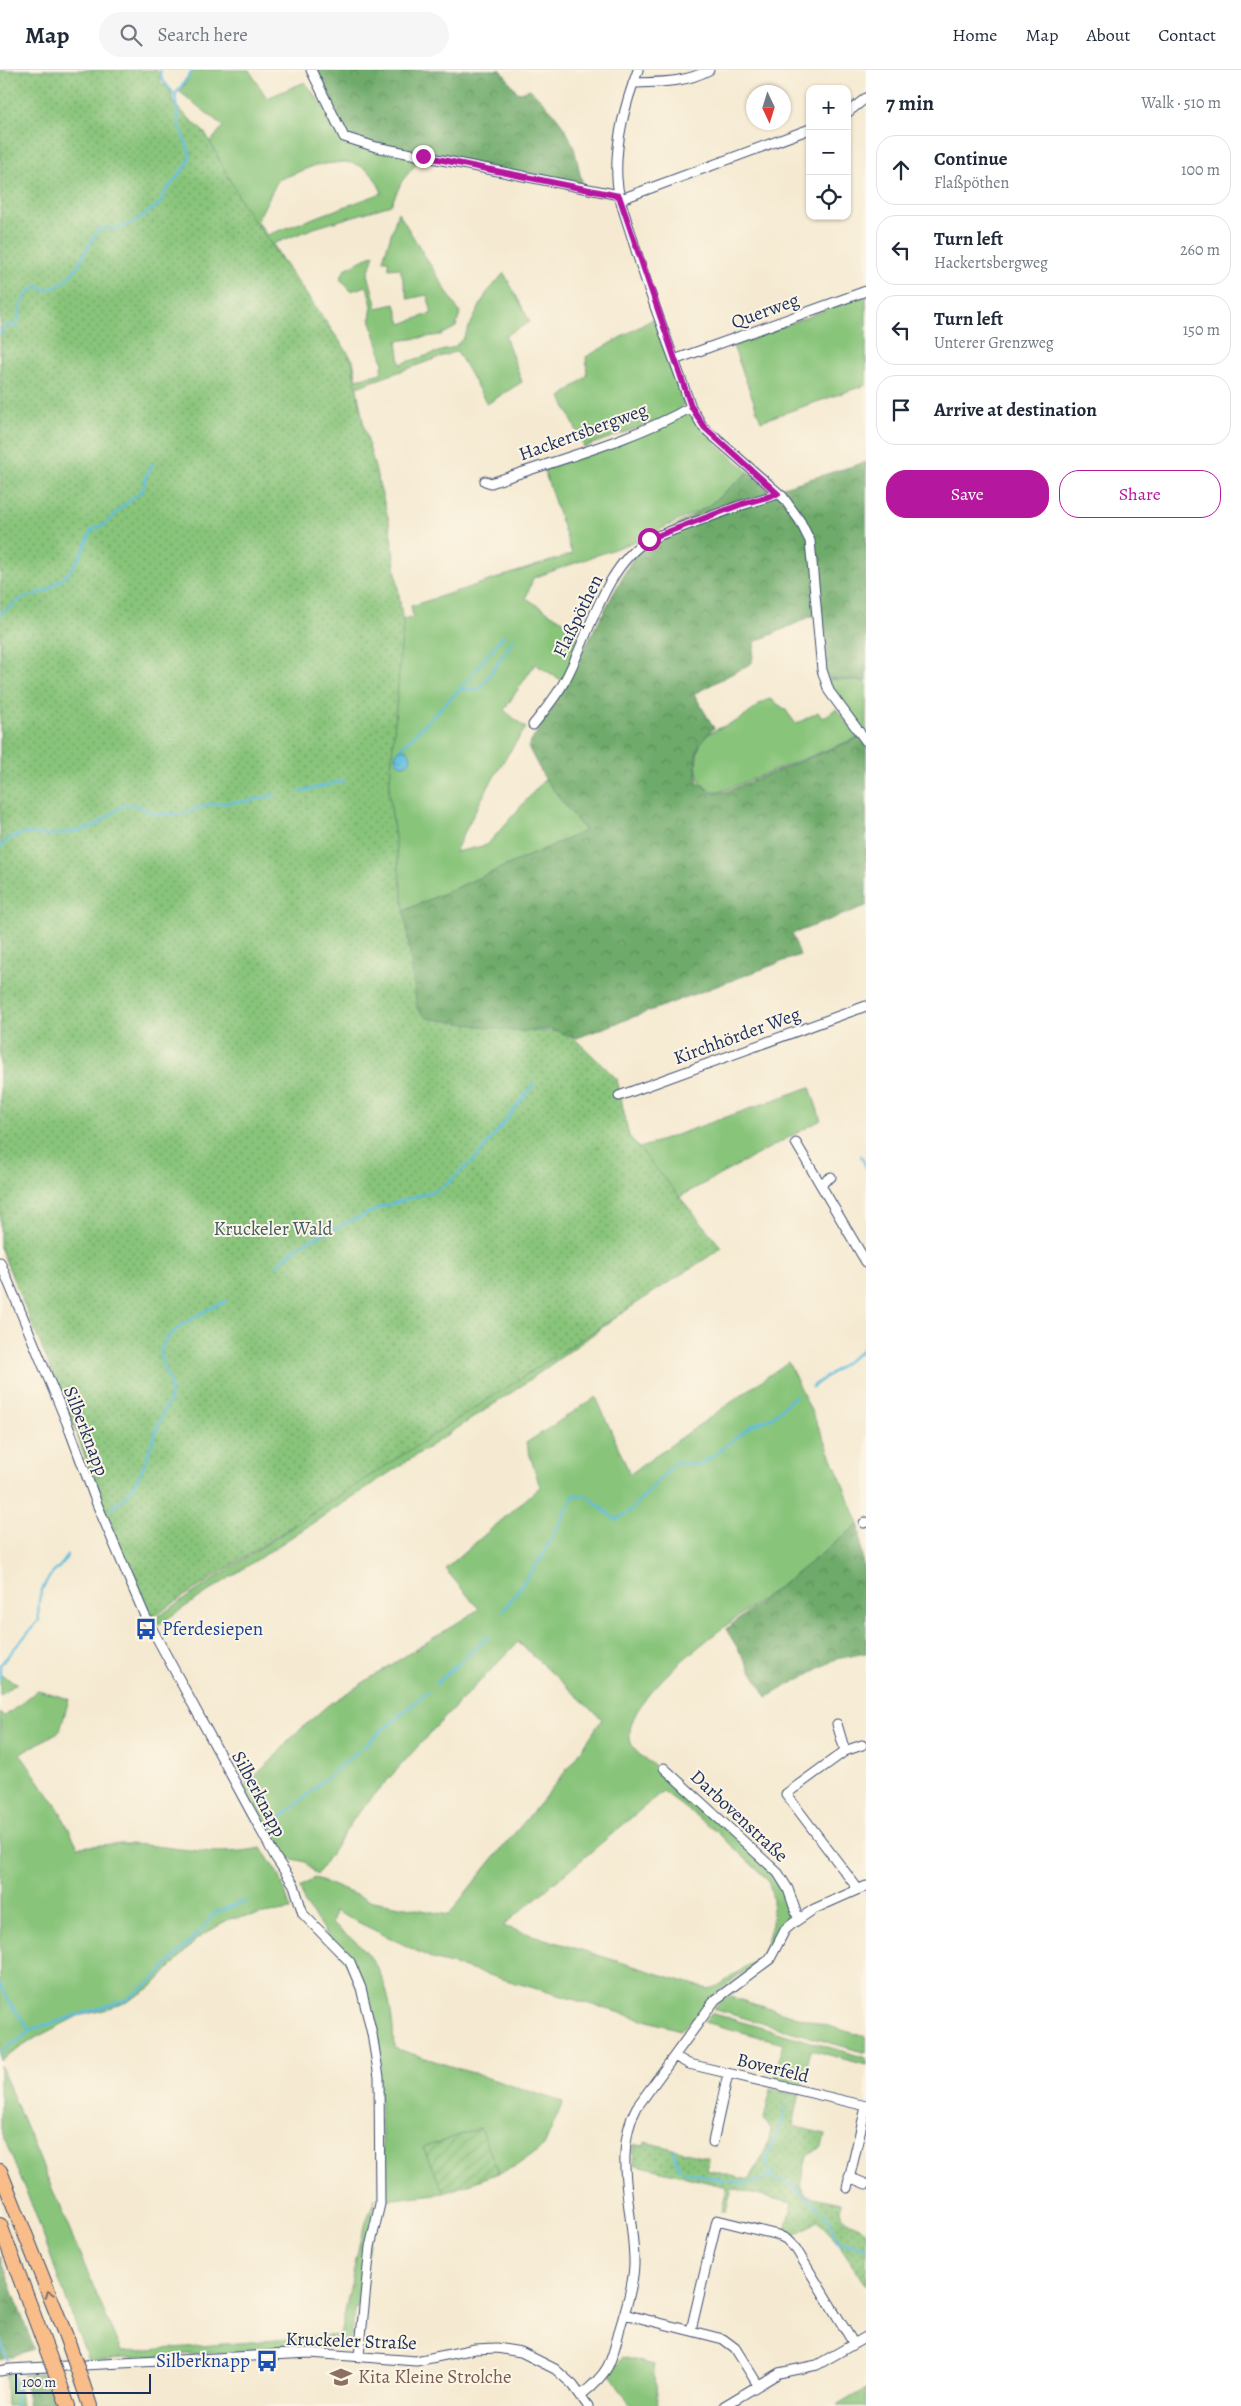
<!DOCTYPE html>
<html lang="en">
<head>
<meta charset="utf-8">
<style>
  body { margin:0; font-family:Alegreya,serif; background:#f6f6f7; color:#1f2937 }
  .controls { position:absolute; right:15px; top:15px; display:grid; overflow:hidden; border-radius:10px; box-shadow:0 1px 4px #0004 }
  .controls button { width:45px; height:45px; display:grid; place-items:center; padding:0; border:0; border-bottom:1px solid #e0e1e3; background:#fff; color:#1f2937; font:25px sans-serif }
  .compass { position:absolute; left:746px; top:15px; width:45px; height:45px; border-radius:50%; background:#fff; box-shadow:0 1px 4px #0004; rotate:176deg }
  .scale { position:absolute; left:15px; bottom:12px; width:136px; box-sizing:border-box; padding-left:5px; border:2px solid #1b2f5e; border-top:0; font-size:14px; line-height:18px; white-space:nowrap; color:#1b2f5e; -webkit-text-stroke:4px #fcf5e5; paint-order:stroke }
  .stop { position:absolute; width:15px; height:15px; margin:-11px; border:4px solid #b5179e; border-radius:50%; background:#fff }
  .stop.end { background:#b5179e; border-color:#fff; box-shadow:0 1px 5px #0008 }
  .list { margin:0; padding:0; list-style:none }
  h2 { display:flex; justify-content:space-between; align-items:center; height:65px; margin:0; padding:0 20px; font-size:21px }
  h2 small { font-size:16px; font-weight:400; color:#747a83 }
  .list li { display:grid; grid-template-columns:32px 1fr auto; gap:15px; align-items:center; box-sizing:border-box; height:70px; margin:0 10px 10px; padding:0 10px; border:1px solid #e0e1e3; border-radius:20px }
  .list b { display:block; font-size:19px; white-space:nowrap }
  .list p { margin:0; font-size:16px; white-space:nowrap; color:#747a83 }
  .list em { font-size:16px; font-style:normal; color:#747a83 }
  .actions { display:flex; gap:10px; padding:15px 20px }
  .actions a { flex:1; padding:11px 0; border:1px solid #b5179e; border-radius:20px; text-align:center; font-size:18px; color:#b5179e }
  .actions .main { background:#b5179e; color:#fff }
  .icon { flex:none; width:28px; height:28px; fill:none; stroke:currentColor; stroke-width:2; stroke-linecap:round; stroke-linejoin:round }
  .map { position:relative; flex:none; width:866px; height:2336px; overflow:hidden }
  header { display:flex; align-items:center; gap:30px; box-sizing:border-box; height:70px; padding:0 25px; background:#fff; border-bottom:1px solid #e0e1e3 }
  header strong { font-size:24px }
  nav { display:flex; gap:28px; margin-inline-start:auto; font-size:18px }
  .search { width:350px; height:45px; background:#f6f6f7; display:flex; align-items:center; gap:12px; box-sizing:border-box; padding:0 18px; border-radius:28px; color:#747a83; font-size:19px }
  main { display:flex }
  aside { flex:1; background:#fff }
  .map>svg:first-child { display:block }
  .grass { fill:#88c47a; stroke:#527a6c; fill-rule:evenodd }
  .forest { fill:url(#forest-crowns); stroke:#446c64 }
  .park { fill:url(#park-dots); stroke:#527a6c }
  .garden { fill:url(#garden-furrows); stroke:#527a6c }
  .water { fill:url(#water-ripples); stroke:#3e769e }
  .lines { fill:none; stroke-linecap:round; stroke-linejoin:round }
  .stream { stroke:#60bdde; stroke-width:2.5 }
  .minor-casing { stroke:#3c4b6f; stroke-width:11 }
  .highway-casing { stroke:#3c4b6f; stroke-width:16 }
  .minor { stroke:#fff; stroke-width:9 }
  .highway { stroke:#f8bd89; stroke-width:14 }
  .highway-bridge-casing { stroke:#3c4b6f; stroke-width:16; stroke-linecap:butt }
  .highway-bridge { stroke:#f8bd89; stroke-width:14 }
  .oneway { stroke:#7e6f71 }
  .route { stroke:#b5179e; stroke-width:6 }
  .labels { text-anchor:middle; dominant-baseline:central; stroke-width:4; stroke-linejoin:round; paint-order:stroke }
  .street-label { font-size:19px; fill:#1b2f5e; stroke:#fcf5e5 }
  .park-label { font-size:19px; fill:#3c5c66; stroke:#fcf5e5 }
  .transit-label { font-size:19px; fill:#164399; stroke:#fcf5e5; text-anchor:start }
  .education-label { font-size:19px; fill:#785e54; stroke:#fcf5e5; text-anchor:start }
</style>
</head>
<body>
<header>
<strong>Map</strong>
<div class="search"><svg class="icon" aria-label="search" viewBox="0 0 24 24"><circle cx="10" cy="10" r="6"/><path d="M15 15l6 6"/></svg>Search here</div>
<nav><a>Home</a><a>Map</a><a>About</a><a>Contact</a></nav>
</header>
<main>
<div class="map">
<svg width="866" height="2336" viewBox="0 0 866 2336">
  <defs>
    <pattern id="forest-crowns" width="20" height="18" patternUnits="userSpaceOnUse" patternTransform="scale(1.25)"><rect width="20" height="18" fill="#6eaa6a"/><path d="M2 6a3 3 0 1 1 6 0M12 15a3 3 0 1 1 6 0" fill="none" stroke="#5a8b5a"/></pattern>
    <pattern id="park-dots" width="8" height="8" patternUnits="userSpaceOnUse" patternTransform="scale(1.25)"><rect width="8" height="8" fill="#88c47a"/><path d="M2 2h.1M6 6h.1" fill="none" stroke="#6ea067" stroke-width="1.8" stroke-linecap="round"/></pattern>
    <pattern id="garden-furrows" width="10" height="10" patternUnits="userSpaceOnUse" patternTransform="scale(1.25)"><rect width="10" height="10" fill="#88c47a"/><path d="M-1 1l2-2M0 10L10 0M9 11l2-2" fill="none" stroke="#6ea067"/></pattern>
    <pattern id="water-ripples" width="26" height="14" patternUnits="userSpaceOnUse" patternTransform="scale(1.25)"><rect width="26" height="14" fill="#60bdde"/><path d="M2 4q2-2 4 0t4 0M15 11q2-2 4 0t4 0" fill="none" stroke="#4e9ab7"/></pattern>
  </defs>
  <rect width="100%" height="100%" fill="#fcf5e5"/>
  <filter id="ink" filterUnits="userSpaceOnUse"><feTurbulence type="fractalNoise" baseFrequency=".02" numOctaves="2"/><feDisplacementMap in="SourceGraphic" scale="10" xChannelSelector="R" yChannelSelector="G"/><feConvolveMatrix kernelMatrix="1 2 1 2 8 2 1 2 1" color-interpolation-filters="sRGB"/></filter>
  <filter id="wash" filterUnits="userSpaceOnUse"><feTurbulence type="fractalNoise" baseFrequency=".0096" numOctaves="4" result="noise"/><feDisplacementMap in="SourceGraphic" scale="20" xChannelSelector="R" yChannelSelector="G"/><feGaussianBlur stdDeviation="1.12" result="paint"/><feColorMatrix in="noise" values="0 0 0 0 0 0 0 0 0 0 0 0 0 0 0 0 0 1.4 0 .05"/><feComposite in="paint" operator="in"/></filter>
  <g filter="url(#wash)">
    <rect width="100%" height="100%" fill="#f5ead1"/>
    <!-- grass -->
    <path class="grass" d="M193 0H249L267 28 305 12 329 44 421 88 402 111 391 135 314 158 273 174 288 200 353 290 357 309 381 303 383 293 370 248 372 236 367 216 351 221 340 209 345 199 374 184 368 204 377 238 395 234 401 254 432 243 427 225 408 229 400 198 389 199 388 190H383L398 142 460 243 456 257 441 265 397 271 400 294 454 277 463 269 486 224 504 203 530 252 505 266 522 312 487 334 457 281 354 318 401 550 413 547 411 536 572 484 544 400 689 343 716 374 749 402 707 437 634 472 533 508 526 528 582 563 563 611 535 594 504 640 526 658C498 696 476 738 455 782L487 775 545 709 586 761 401 842 637 1079 810 1017 821 1050 679 1127 713 1178 514 1321 159 1554 153 1550 508 1313 197 90 223 56 180 22ZM344 92C366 95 373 102 382 123L267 165 257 151 278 110 316 95Z
      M866 224V315L761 351 733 276Z
      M653 249 684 335 671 346 584 377 561 327 587 306 586 287Z
      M828 609 866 612V665L833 621Z
      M770 629 785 639 796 654 818 642 822 648 836 639 859 667 725 720C720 721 714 722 710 720 692 713 694 680 704 668 715 657 729 656 742 648 752 643 758 632 770 629Z
      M788 1292 823 1366 859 1454C834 1474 810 1494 785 1513 753 1537 606 1631 633 1677 639 1687 656 1695 665 1704 702 1736 738 1770 774 1803L785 1819 790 1837 786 1851 769 1883 760 1893 738 1906 711 1927 697 1946 680 1960 433 1889 335 1841 332 1854C342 1862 354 1869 363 1878 388 1905 393 1942 394 1978L563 2032 544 2076 516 2096 499 2103 480 2058 423 2078 444 2123 385 2130 377 1970 372 1939 365 1919 304 1832 300 1817 315 1808 368 1830 449 1845C497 1778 558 1720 602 1649L518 1572 429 1664 357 1744 317 1805 305 1792 281 1786 269 1769 242 1718 272 1690 293 1666 328 1635 479 1539 445 1499 540 1417 526 1373 596 1327 630 1404ZM663 1721 716 1761 768 1810 773 1829 772 1854 765 1878 757 1889 718 1916 708 1919 503 1856Z
      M0 1605 17 1613 0 1626Z
      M38 1620 69 1629 60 1661 20 1684 58 1738 78 1777C95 1776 112 1773 129 1774 177 1776 210 1788 261 1778L280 1807 291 1840 229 1849 197 1869 153 1916 127 1932 104 1940 78 1946 37 1967 0 1991V1643L5 1646Z
      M727 1926 866 1967V1983L713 1939Z
      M711 1943 866 1988V1995L811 1980 802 2016 774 2010 783 1973 704 1952Z
      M0 1995 121 2282 340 2265 361 2166 375 2128 361 2235 354 2240 352 2265 348 2271 320 2277 88 2290 35 2143 0 2059Z
      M623 2287 654 2295 658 2336H631L628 2332 611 2305Z
      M12 2304 18 2311 21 2336H7L6 2305Z
      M866 2319V2336H837Z"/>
    <!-- forest -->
    <path class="forest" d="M310 0H501L518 23 530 19C550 38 570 58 576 86 579 96 579 105 584 116L345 67Z
      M866 392V611L828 608 825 599 819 543 755 572 752 593 694 624 714 658C695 675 693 687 698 712L710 722H725L866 665V836L792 864 800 885 577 968 550 959 517 962 424 949 416 940 401 842 585 761 545 709 528 677 559 625 638 478 707 437 749 402 770 421Z
      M859 1454 866 1527V1583L836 1589 767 1627 726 1559Z
      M0 2186 34 2279 0 2290Z
      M43 2303 57 2336H29L23 2305Z"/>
    <!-- park -->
    <path class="park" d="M0 0H156L160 4V13L165 15 171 22 174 34 206 64 243 135 348 283 352 293 364 356 389 451 403 554 389 722 417 939 427 948 512 961H558L574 968 617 1009 629 1066 722 1178 149 1549 98 1425 72 1350 0 1177Z
      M771 2019 797 2025 798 2022 800 2023 793 2056 825 2064 822 2077 807 2086 800 2116 806 2125 841 2133C837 2154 853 2151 866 2161V2216L835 2169 818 2151 790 2168 784 2165 792 2133 732 2118 726 2142 722 2141 727 2117 633 2094 634 2074 644 2076 645 2072 709 2088 707 2100 749 2110 766 2081 771 2060 764 2049Z"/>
    <!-- garden -->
    <path class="garden" d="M480 2058 499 2103 444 2123 423 2078Z"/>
    <!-- water -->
    <path class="water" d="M395 687a8 8 0 1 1 16 0a8 8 0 1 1-16 0Z"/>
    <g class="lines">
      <!-- stream -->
      <path class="stream" d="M160 0 162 9 175 25
        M0 263 7 255 17 256C19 242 23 218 40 216L44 220C78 215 82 180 100 158L115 159 130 154 149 142 160 133 166 121 188 93 190 83 179 55 175 25 193 0
        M0 544 23 528 46 521 67 505 80 487 92 460 107 453 121 438 143 420 146 406 153 394
        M459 620 481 618 514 569
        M401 678 459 620 504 565
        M298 722 344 711
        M0 778 9 768 25 763 48 765 67 763 93 757 124 735 133 734 155 744H182L211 734 249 731 275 725
        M861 1086 866 1097
        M277 1195 298 1176 314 1168 384 1136 435 1121 448 1113 478 1086 534 1014
        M812 1317 860 1282 866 1274
        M111 1438C148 1415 149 1365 169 1331 175 1310 160 1299 161 1282 163 1260 209 1239 226 1231
        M503 1541 542 1487 574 1425 587 1426 616 1450 631 1440 676 1392 696 1395 708 1390 751 1356 773 1347 796 1325
        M0 1610V1595L39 1550C37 1534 40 1517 52 1504 58 1498 65 1493 67 1485
        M436 1614 488 1567
        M364 1676 427 1622
        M269 1758 359 1680
        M0 1914 11 1935 30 1960C24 1969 9 1974 0 1984
        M30 1960 126 1930 152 1911 204 1857 214 1843 245 1831
        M785 2034C788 2062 752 2087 775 2110L788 2112 819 2138
        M673 2081 679 2098
        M683 2101 724 2111
        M730 2111 747 2114 772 2107
        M823 2142C833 2149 830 2162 838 2170 845 2176 858 2176 866 2178
        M0 2269 8 2290
        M12 2304 16 2319 15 2336"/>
    </g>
  </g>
  <g filter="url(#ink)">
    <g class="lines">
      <!-- minor casing -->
      <g class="minor-casing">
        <path id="minor" d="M311 0 344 67 376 77 614 124 624 128 810 59
          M638 0C625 34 615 71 617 108 618 131 628 152 634 174 651 229 672 283 691 337L703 357 783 427 800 451 810 471 822 600 829 621 866 671
          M633 13C660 12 685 13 709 0
          M847 43 866 28
          M674 290 866 221
          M485 411 491 413C556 390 631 371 691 337
          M533 655C544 641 556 627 564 612 589 568 603 497 649 469L742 435 778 424
          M619 1026 866 936
          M796 1073 866 1192
          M820 1114 831 1107
          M0 1192 67 1353 97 1434 145 1546 276 1788 294 1815 303 1844 350 1892 361 1918 372 1964 379 2007 380 2134 370 2177 359 2286
          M864 1453 866 1452
          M837 1654 845 1681
          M664 1698 778 1803 788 1819 798 1848
          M858 1819 786 1724 845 1681 862 1675
          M674 1986 689 1994 866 2036
          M713 2072 728 2004
          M849 2107 866 2114
          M847 2118 866 2037
          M624 2244 723 2269 735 2278 758 2315
          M691 2260 717 2150 778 2165 786 2169 796 2179 854 2274
          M0 2301 10 2299 310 2283 416 2291 475 2279 497 2278 521 2282 555 2299 573 2315 588 2336
          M581 2325C610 2302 611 2293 620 2258 626 2238 633 2216 634 2195 635 2144 611 2084 637 2037L715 1930 770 1889 785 1860 792 1854 814 1839 866 1816
          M724 2336 779 2303 817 2295 866 2267"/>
      </g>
      <!-- highway casing -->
      <g class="highway-casing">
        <path id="highway" d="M0 2101 67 2269
          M0 2155 43 2270
          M83 2315 90 2336
          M61 2317 68 2336"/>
      </g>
      <!-- minor -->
      <use href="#minor" class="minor"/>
      <!-- highway -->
      <use href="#highway" class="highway"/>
      <!-- highway-bridge casing -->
      <g class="highway-bridge-casing">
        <path id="highway-bridge" d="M67 2269 83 2315
          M43 2270 61 2317"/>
      </g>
      <!-- highway-bridge -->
      <use href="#highway-bridge" class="highway-bridge"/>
    </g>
    <!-- one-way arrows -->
    <defs><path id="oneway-chevron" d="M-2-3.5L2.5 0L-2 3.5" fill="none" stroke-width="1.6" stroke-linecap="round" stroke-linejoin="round" transform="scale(1.25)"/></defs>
    <use class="oneway" href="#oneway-chevron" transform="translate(49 2224) rotate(-111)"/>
  </g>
  <g class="lines" filter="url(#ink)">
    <!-- route -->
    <path class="route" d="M423 86 619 126 691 336 704 357 778 424 742 434 649 469"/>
  </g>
  <!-- icons -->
  <defs>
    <g id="bus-bare" transform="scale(1.725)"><path d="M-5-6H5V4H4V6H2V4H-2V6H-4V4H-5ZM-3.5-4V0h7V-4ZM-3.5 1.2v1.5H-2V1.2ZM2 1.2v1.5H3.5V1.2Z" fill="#1a4fb4" stroke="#fcf5e5" stroke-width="2.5" paint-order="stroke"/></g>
    <g id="school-bare" transform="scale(1.725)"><path d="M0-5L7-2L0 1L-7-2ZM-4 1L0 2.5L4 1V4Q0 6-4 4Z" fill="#8d6e63" stroke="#fcf5e5" stroke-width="2.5" paint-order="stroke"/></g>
  </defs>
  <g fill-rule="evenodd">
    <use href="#bus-bare" x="146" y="1559"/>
    <use href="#bus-bare" x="267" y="2291"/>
    <use href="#school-bare" x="341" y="2307"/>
  </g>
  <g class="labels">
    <!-- street labels -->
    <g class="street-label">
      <text transform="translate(765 241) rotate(-20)">Querweg</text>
      <text transform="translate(583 362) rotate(-20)">Hackertsbergweg</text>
      <text transform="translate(578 546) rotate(-64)">Flaßpöthen</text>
      <text transform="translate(737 966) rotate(-20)">Kirchhörder Weg</text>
      <text transform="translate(86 1361) rotate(69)">Silberknapp</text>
      <text transform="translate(259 1724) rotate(62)">Silberknapp</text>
      <text transform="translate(739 1746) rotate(43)">Darbovenstraße</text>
      <text transform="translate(773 1998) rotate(14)">Boverfeld</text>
      <text transform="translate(351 2271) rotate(2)">Kruckeler Straße</text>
    </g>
    <!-- park labels -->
    <g class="park-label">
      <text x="273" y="1159">Kruckeler Wald</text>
    </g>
    <!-- transit labels -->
    <g class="transit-label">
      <text x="162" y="1559">Pferdesiepen</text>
      <text x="250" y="2291" text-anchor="end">Silberknapp</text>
    </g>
    <!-- education labels -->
    <g class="education-label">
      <text x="358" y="2307">Kita Kleine Strolche</text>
    </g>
  </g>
</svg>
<div class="controls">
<button>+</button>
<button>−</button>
<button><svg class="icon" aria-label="locate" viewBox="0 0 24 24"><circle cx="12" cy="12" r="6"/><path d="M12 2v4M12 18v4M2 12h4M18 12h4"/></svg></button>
</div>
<svg class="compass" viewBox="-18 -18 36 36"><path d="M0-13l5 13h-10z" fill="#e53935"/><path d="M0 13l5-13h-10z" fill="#747a83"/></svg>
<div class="scale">100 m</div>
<div class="stop" style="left:649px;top:469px"></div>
<div class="stop end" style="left:423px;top:86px"></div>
</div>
<aside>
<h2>7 min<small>Walk · 510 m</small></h2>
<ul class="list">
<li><svg class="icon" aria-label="ahead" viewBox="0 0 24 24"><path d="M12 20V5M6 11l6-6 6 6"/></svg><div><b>Continue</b><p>Flaßpöthen</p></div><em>100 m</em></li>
<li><svg class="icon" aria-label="left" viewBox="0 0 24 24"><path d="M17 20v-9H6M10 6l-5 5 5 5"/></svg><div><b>Turn left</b><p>Hackertsbergweg</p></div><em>260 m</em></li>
<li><svg class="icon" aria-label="left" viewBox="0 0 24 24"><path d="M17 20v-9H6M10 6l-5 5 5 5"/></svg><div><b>Turn left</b><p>Unterer Grenzweg</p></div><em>150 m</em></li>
<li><svg class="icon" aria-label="arrive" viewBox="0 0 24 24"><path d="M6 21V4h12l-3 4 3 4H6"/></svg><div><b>Arrive at destination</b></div></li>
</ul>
<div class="actions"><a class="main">Save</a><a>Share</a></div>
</aside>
</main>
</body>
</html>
